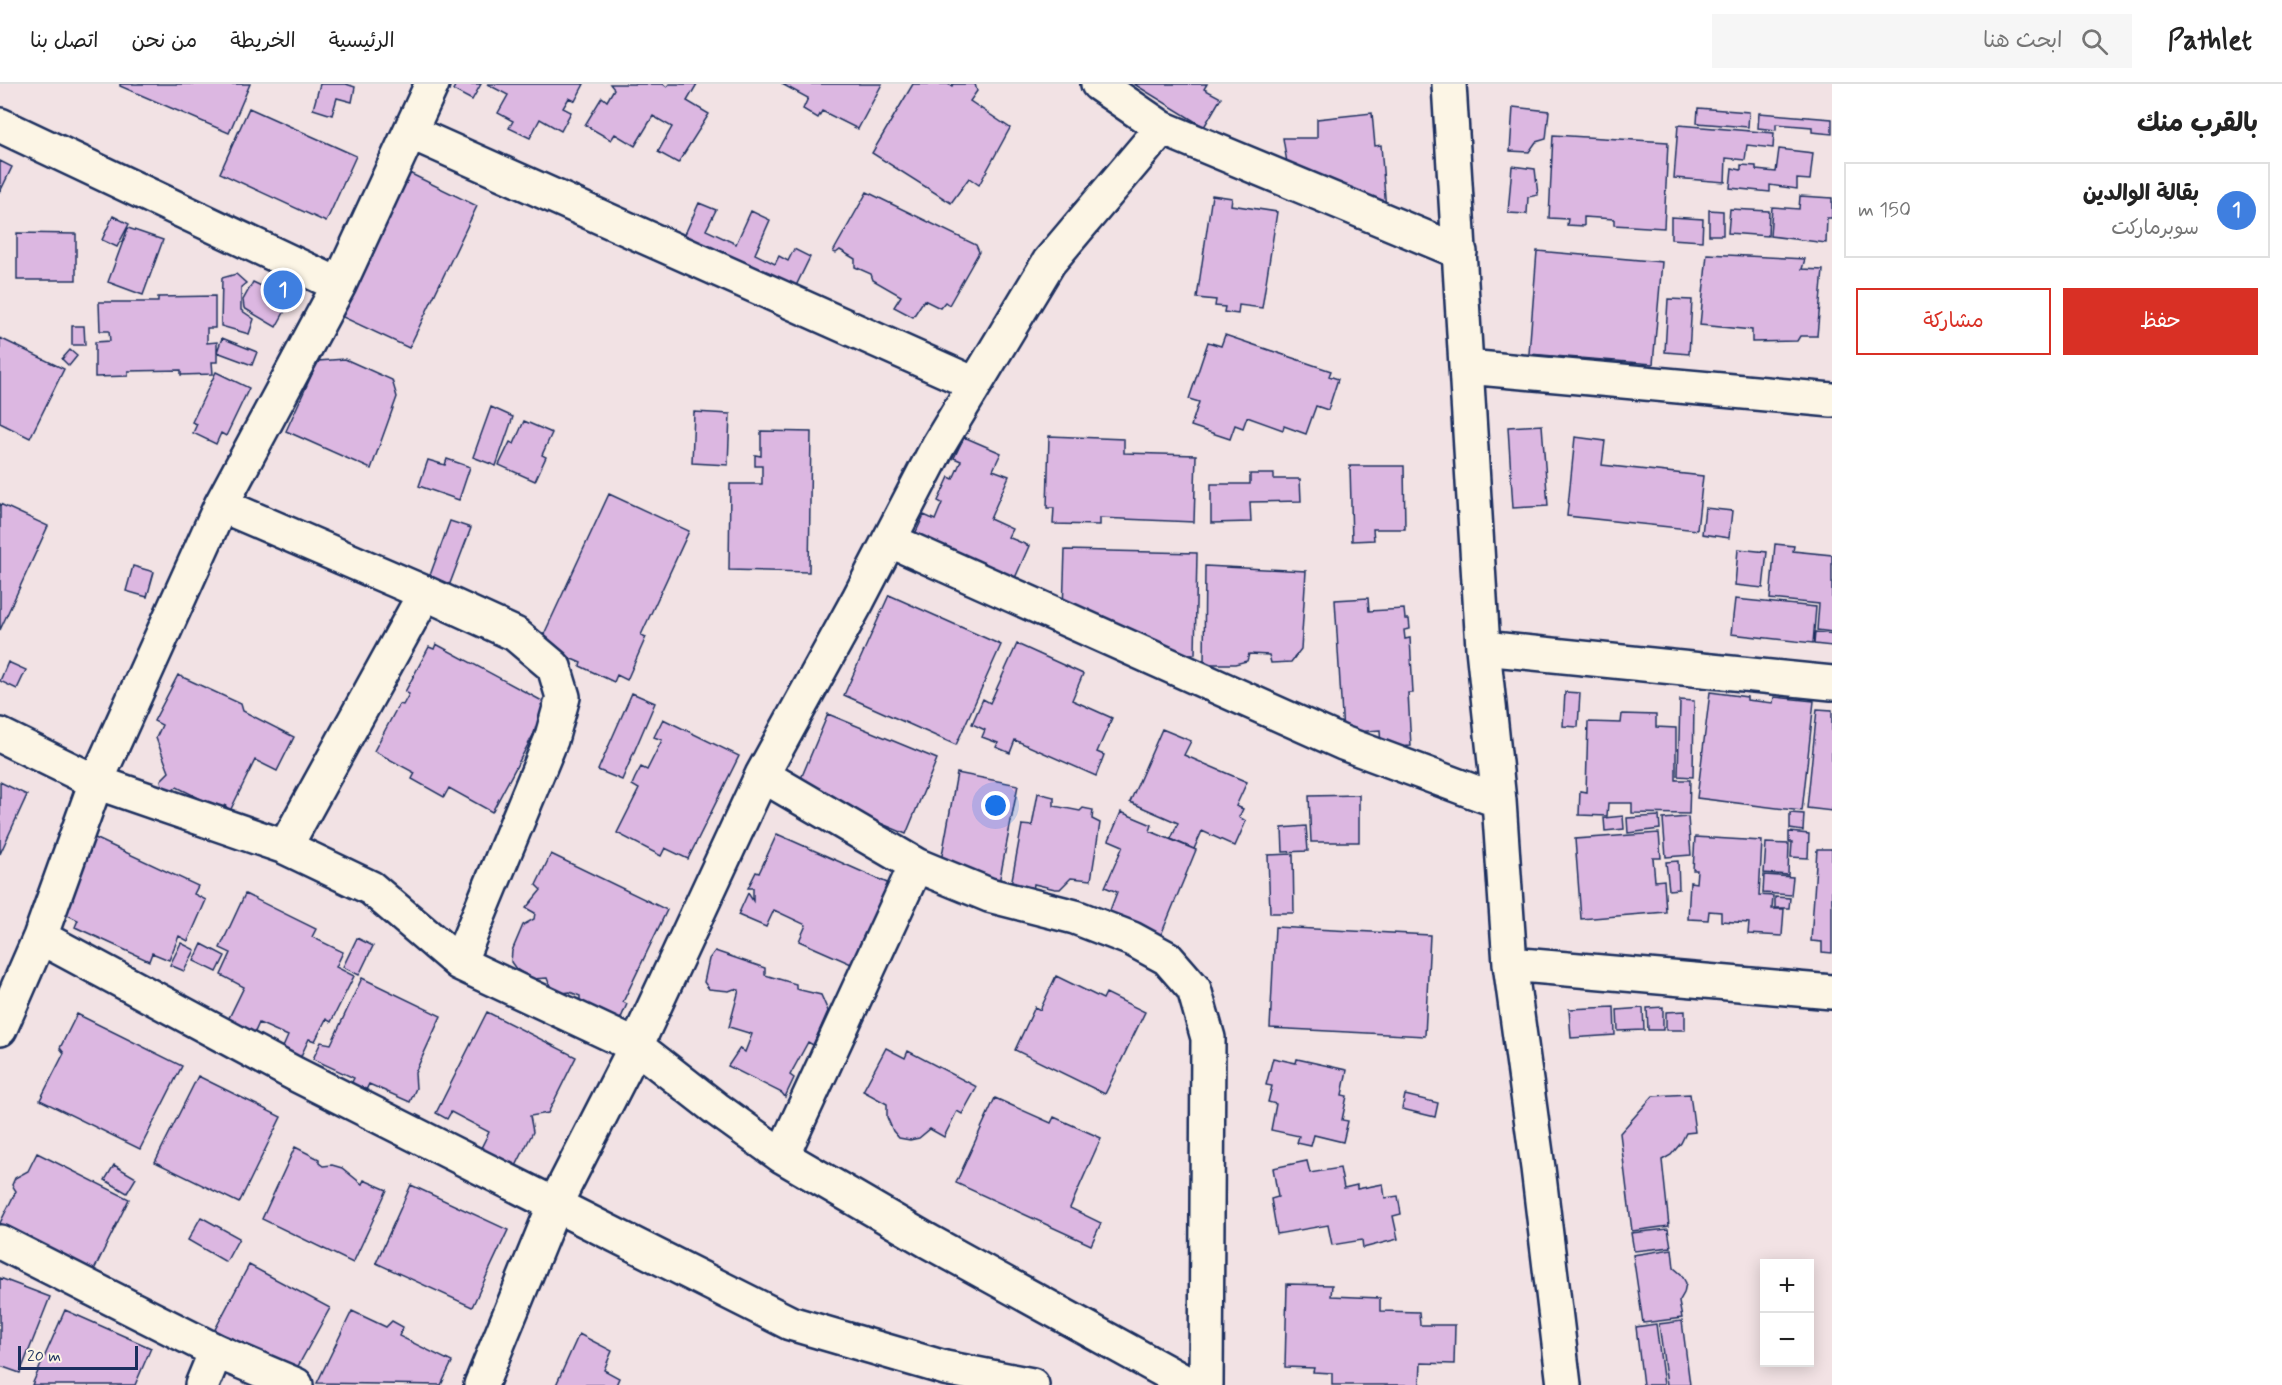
<!DOCTYPE html>
<html lang="ar">
<head>
<meta charset="utf-8">
<style>
  body { margin:0; font-family:Mynerve,"Playpen Sans Arabic",sans-serif; background:#f6f6f6; color:#222; direction:rtl }
  .controls { position:absolute; right:18px; bottom:18px; display:grid; overflow:hidden; border-radius:0px; box-shadow:0 3px 15px #0003 }
  .controls button { width:54px; height:54px; display:grid; place-items:center; padding:0; border:0; border-bottom:2px solid #e0e0e0; background:#fff; color:#222; font:30px sans-serif }
  .scale { position:absolute; left:18px; bottom:15px; width:120px; box-sizing:border-box; padding-left:6px; border:3px solid #1b2f5e; border-top:0; font-size:16px; line-height:21px; white-space:nowrap; color:#1b2f5e; -webkit-text-stroke:4px #fcf5e5; paint-order:stroke }
  .you { position:absolute; left:996px; top:722px; width:21px; height:21px; margin:-15px; border:4px solid #fff; border-radius:50%; background:#1a73e8; box-shadow:0 0 0 9px #1a73e833 }
  .badge { display:grid; place-items:center; width:39px; height:39px; border-radius:50%; background:#d93025; color:#fff; font-size:20px; font-weight:700 }
  .pin { position:absolute; translate:-50% -50%; border:3px solid #fff; box-shadow:0 2px 6px #0006 }
  .list { margin:0; padding:0; list-style:none }
  h2 { display:flex; justify-content:space-between; align-items:center; height:78px; margin:0; padding:0 24px; font-size:26px }
  h2 small { font-size:20px; font-weight:400; color:#767676 }
  .list li { display:grid; grid-template-columns:39px 1fr auto; gap:18px; align-items:center; box-sizing:border-box; height:96px; margin:0 12px 12px; padding:0 12px; border:2px solid #e0e0e0; border-radius:0px }
  .list b { display:block; font-size:22px; white-space:nowrap }
  .list p { margin:0; font-size:20px; white-space:nowrap; color:#767676 }
  .list em { font-size:20px; font-style:normal; color:#767676 }
  .actions { display:flex; gap:12px; padding:18px 24px }
  .actions a { flex:1; padding:14px 0; border:2px solid #d93025; border-radius:0px; text-align:center; font-size:21px; color:#d93025 }
  .actions .main { background:#d93025; color:#fff }
  .icon { flex:none; width:33px; height:33px; fill:none; stroke:currentColor; stroke-width:2; stroke-linecap:round; stroke-linejoin:round }
  .map { position:relative; flex:none; width:1832px; height:1301px; overflow:hidden; direction:ltr }
  header { display:flex; align-items:center; gap:36px; box-sizing:border-box; height:84px; padding:0 30px; background:#fff; border-bottom:2px solid #e0e0e0 }
  header strong { font-size:28px }
  nav { display:flex; gap:33px; margin-inline-start:auto; font-size:21px }
  .search { width:420px; height:54px; background:#f6f6f6; display:flex; align-items:center; gap:15px; box-sizing:border-box; padding:0 21px; border-radius:0px; color:#767676; font-size:22px }
  main { display:flex }
  aside { flex:1; background:#fff }
  .map>svg:first-child { display:block }
  .building { fill:#dcb7e1; stroke:#1b2f5e; stroke-width:1.5 }
  .lines { fill:none; stroke-linecap:round; stroke-linejoin:round }
  .minor-casing { stroke:#1b2f5e; stroke-width:38 }
  .minor { stroke:#fcf5e5; stroke-width:33 }
</style>
</head>
<body>
<header>
<strong>Pathlet</strong>
<div class="search"><svg class="icon" aria-label="search" viewBox="0 0 24 24"><circle cx="10" cy="10" r="6"/><path d="M15 15l6 6"/></svg>ابحث هنا</div>
<nav><a>الرئيسية</a><a>الخريطة</a><a>من نحن</a><a>اتصل بنا</a></nav>
</header>
<main>
<aside>
<h2>بالقرب منك<small></small></h2>
<ul class="list">
<li><span class="badge" style="background:#3f7fe0">1</span><div><b>بقالة الوالدين</b><p>سوبرماركت</p></div><em>150 m</em></li>
</ul>
<div class="actions"><a class="main">حفظ</a><a>مشاركة</a></div>
</aside>
<div class="map">
<svg width="1832" height="1301" viewBox="0 0 1832 1301">
  <rect width="100%" height="100%" fill="#f2e2e4"/>
  <filter id="ink" filterUnits="userSpaceOnUse"><feTurbulence type="fractalNoise" baseFrequency=".0167" numOctaves="2"/><feDisplacementMap in="SourceGraphic" scale="12" xChannelSelector="R" yChannelSelector="G"/><feConvolveMatrix kernelMatrix="1 2 1 2 8 2 1 2 1" color-interpolation-filters="sRGB"/></filter>
  <g filter="url(#ink)">
    <!-- building -->
    <path class="building" d="M120 0H250L229 49 120 2Z
      M320 0H346L355 3 352 18 337 14 332 31 313 25Z
      M456 0H481L472 16 453 6Z
      M487 0H584L575 17 569 14 563 24 571 28 561 47 540 35 530 54 509 44 513 37 498 29 508 11Z
      M610 0H663L667 3 669 0H697L687 17 709 30 678 79 658 68 672 43 653 32 635 62 615 50 611 56 585 41 602 13 607 17 614 5Z
      M782 0H882L858 45 822 27 818 34 803 25 808 14Z
      M913 0H948L952 2 953 0H975L977 7 970 17 1010 44 979 101 969 94 951 119 872 69Z
      M1134 0H1207L1204 5 1221 14 1204 43Z
      M1513 23 1549 27 1546 55 1536 58 1529 68 1510 67Z
      M249 24 356 72 326 138 220 89Z
      M1698 24 1749 28 1748 43 1697 39Z
      M1372 29 1375 62 1381 61 1386 126 1288 85 1283 54H1317V35Z
      M1759 29 1832 35V50L1812 48V43L1776 40V46L1758 44Z
      M1678 41 1774 49 1773 64 1747 61 1745 76 1726 74 1725 98 1674 94Z
      M1553 51 1668 58 1664 144 1614 141V135L1584 133V142L1567 141 1568 135 1549 134Z
      M1779 65 1813 69 1810 96 1797 95V105L1770 101V108L1730 104 1732 84 1741 86V81L1756 82V86L1776 88Z
      M0 77 12 83 0 108Z
      M1512 82 1535 85 1538 111 1528 113 1527 130 1508 129Z
      M399 84 477 122 409 264 330 227Z
      M867 108 976 161 979 168 949 221 945 218 940 224 924 216 913 233 894 223 901 212 873 196 871 190 855 183V175L840 166 836 169 833 168Z
      M1212 111 1232 114 1231 121 1277 128 1262 224 1239 221 1238 230 1224 228 1225 223 1215 222 1216 216 1197 214Z
      M1800 112 1832 114V134H1827L1826 159 1770 152 1772 123 1799 125Z
      M699 119 716 126 706 146 736 160 751 127 770 136 755 170 775 180 779 172 788 177 794 165 810 173 792 210 681 159Z
      M1730 125 1769 127 1768 152 1728 149Z
      M1709 126 1723 127V151H1709Z
      M113 132 129 140 117 163 102 156Z
      M1671 133 1703 135 1702 157 1671 155Z
      M128 144 163 156 143 211 108 198Z
      M17 149 76 150V196H17Z
      M1537 167 1662 178 1653 280 1529 270Z
      M1707 170 1805 175 1802 185 1823 186 1817 252H1800L1797 257 1752 258V246L1700 241Z
      M236 190 246 199 241 203V226L254 235 249 250 221 242 222 194Z
      M253 198 291 216 276 243 244 224 243 216Z
      M215 212V244H207V259L217 258V278H212L213 290 181 291V286L128 287V292L95 293V258L110 257 109 247H100L99 218H158V213Z
      M1668 215 1692 216 1689 270 1665 268Z
      M72 242H84L85 261H72Z
      M1225 251 1331 287 1329 292 1338 295 1328 326 1316 322 1306 350 1284 342 1283 346 1247 333 1243 344 1235 341 1230 355 1191 342 1199 318 1189 315 1208 258 1221 262Z
      M0 254 64 285 30 354 0 339Z
      M222 254 257 268 252 281 217 268Z
      M70 266 77 272 69 282 62 275Z
      M345 275 392 296 397 313 371 385 286 347 318 277Z
      M216 288 249 304 226 352 221 349 216 360 193 349 197 340 192 338Z
      M491 323 513 333 496 382 473 373Z
      M694 328 730 330 728 381 692 379Z
      M524 337 552 349 542 371 546 373 535 397 499 381 510 358 514 360Z
      M1542 341 1548 422 1513 424 1508 343Z
      M761 347 811 348 809 488 729 486 730 400H762V382H755V371L761 372Z
      M1049 352 1124 355V369L1196 371 1194 438 1100 434V441L1053 440 1054 424H1047Z
      M964 353 1001 369 993 386 1009 392 990 435 1012 445 1008 453 1029 462 1015 494 915 450 924 431 935 436 942 419 938 417 949 393 953 395 961 377 954 374Z
      M1575 353 1605 357 1602 381 1703 392 1697 446 1567 432Z
      M447 375 470 383 459 416 419 402 428 376 445 381Z
      M1350 382H1404L1405 445H1373L1374 456 1352 457Z
      M1250 390H1274V395H1300L1301 417 1250 418 1251 438 1211 439V400H1250Z
      M609 410 689 447 641 551 646 553 627 596 617 591 614 598 580 582 581 579 539 561Z
      M0 420 48 442 0 546Z
      M1705 424 1732 427 1729 454 1702 450Z
      M450 437 471 444 449 502 429 494Z
      M1775 460 1794 462 1793 467 1832 471V548L1817 546 1819 520 1770 515Z
      M1738 465 1767 468 1763 504 1735 501Z
      M1065 466 1197 469 1195 570 1163 569 1063 527Z
      M133 482 154 488 147 513 126 507Z
      M1205 482 1306 487 1301 565 1291 578 1271 579 1269 571 1249 570 1247 577 1235 580H1204Z
      M889 511 1001 561 956 661 844 611Z
      M1368 514 1369 527 1404 525 1405 535H1409L1410 545 1404 546 1405 555 1410 554 1413 609H1408L1411 662 1381 664 1380 646 1343 649 1335 516Z
      M1735 515 1816 523 1813 559 1731 550Z
      M1815 548 1832 550V562L1814 560Z
      M436 560 544 618 541 621 547 625 492 728 449 704 444 713 412 695 415 689 374 667 399 620 403 621 409 610 405 608 429 563 434 565Z
      M1017 560 1083 590 1072 616 1112 634 1097 668 1104 671 1096 692 1015 656 1010 669 996 663 998 659 982 653 985 646 972 640 983 615 990 619Z
      M8 578 26 586 17 605 0 597Z
      M178 591 241 620 243 627 294 653 277 687 255 676 230 727 225 721 221 725 177 703 168 707 162 702 161 696 169 688 156 654 162 641 154 637Z
      M1565 608 1580 609 1578 643 1563 642Z
      M1710 608 1747 613V616L1773 619 1774 613 1814 617 1802 727 1697 714Z
      M632 609 655 619 622 696 598 686Z
      M1680 616 1694 617 1693 693 1678 692Z
      M1817 625 1832 626V727L1807 724Z
      M828 630 937 675 906 750 797 704Z
      M1622 630 1656 631V643L1676 644V696H1690L1689 730 1632 729V719H1608L1607 732 1579 731 1580 707 1586 708 1588 638 1621 639Z
      M663 635 739 672 688 775 665 764 661 772 617 749 639 705 632 701 635 694 641 683 647 686 662 656 654 653Z
      M1162 645 1191 657 1184 671 1247 698 1236 722 1243 725 1239 733 1246 737 1235 762 1202 747 1194 765 1171 755 1178 739 1130 718Z
      M957 689 1018 701 999 799 939 788Z
      M0 698 27 711 0 770Z
      M1038 709 1054 713V722L1080 727 1083 724 1093 726 1092 735 1100 739 1091 796 1071 794 1060 805H1055L1034 800 1033 807 1011 801 1022 741 1032 742Z
      M1359 711V758H1311L1309 712Z
      M1121 728 1152 741 1150 747 1196 766 1161 851 1109 829 1117 808 1105 803 1123 762 1109 756Z
      M1790 729 1804 730 1803 747 1790 745Z
      M1623 732 1624 745 1605 747 1604 734Z
      M1659 732 1660 745 1628 749 1627 734Z
      M1688 733 1691 771 1666 773 1663 735Z
      M1306 742 1308 767 1283 768 1282 744Z
      M1789 748 1809 750 1808 774 1791 773 1792 758H1789Z
      M1659 749 1661 774H1653L1655 797 1664 796 1666 828 1581 835 1575 755Z
      M777 750 894 802 858 883 799 857 806 841 774 826 766 843 738 831 748 809 753 817V804H748L756 788 759 789Z
      M93 753 198 802 194 810 206 816 188 857 179 852 169 876 152 869 149 877 75 843 78 836 59 827Z
      M1695 753 1762 757 1759 811 1773 812 1772 825H1784L1782 852 1748 850 1749 839 1721 837V828L1709 827 1708 836 1688 835 1690 798 1696 799 1697 786H1693Z
      M1766 759 1789 760 1788 791 1764 789Z
      M1817 765H1832V869L1822 868V858L1811 857Z
      M551 770 667 826 623 918 627 920 617 943 580 925V912L570 908 562 909 555 906 550 902 547 894 532 895 516 885 511 878 512 867 523 841 534 835 535 829 526 824 541 806 536 801Z
      M1293 770 1294 829H1270L1268 771Z
      M1678 777 1679 805 1669 806 1666 778Z
      M1764 791 1793 793 1791 811 1763 809Z
      M245 810 316 845 312 853 343 868 336 883 354 892 331 938 326 935 315 957 309 955 299 976 281 968 288 952 259 939 254 950 227 938 244 903 221 891 231 869 220 864Z
      M1775 813 1790 814 1789 824H1775Z
      M1275 843 1430 851 1425 952 1270 944Z
      M357 854 373 862 359 891 343 883Z
      M181 859 195 866 184 887 170 881Z
      M202 860 225 872 217 888 194 877Z
      M715 867 765 884V891L796 900V905L821 911 828 927 813 961 808 958 790 991 794 994 785 1013 782 1009 728 982 740 964 745 968 752 950 729 943 739 906 734 905 729 907 709 905 704 898 709 875Z
      M1056 892 1103 915 1106 909 1145 928 1105 1010 1015 966 1035 923 1040 926Z
      M362 894 441 932 415 989 416 1004 410 1018 369 1000 366 1006 351 1000 354 994 313 975 321 958 331 960Z
      M1614 923 1615 951 1571 954 1569 925Z
      M1663 923V946H1648L1647 924Z
      M1643 924 1644 946 1618 947 1617 926Z
      M1685 927V946H1666V928Z
      M487 928 576 973 548 1029 530 1032 533 1048 514 1086 479 1068 489 1048 451 1028 447 1035 436 1029Z
      M77 930 182 982 140 1065 40 1016 64 969 60 964Z
      M886 964 905 974 908 967 977 1003 962 1030 957 1027 944 1053 930 1045 919 1054 910 1056 899 1054 893 1047 887 1033V1020L863 1007Z
      M1273 974 1296 979 1297 975 1347 986 1342 1011 1347 1012 1342 1036 1348 1037 1343 1058 1314 1051 1311 1062 1297 1059 1299 1052 1271 1046 1276 1020 1268 1018 1272 1002 1266 1001Z
      M198 992 281 1033 239 1119 155 1078Z
      M1690 1010 1695 1048 1686 1049 1681 1059 1671 1071 1662 1076 1669 1142 1632 1147 1620 1049 1653 1012Z
      M1405 1011 1438 1019 1435 1033 1402 1025Z
      M995 1014 1051 1039 1054 1033 1101 1054 1070 1124 1101 1139 1091 1161 956 1099Z
      M295 1063 319 1075V1079L323 1082 332 1081 342 1084 362 1100 364 1096 387 1106 353 1179 262 1135Z
      M37 1069 129 1115 92 1190 0 1144V1139L16 1107 12 1101 15 1094 28 1087Z
      M1307 1077 1310 1089 1340 1084 1344 1104 1357 1101V1105L1383 1100 1385 1114 1398 1112 1401 1130 1393 1132 1398 1155 1363 1164 1362 1156 1332 1161 1328 1141 1277 1150 1271 1115 1278 1113 1273 1084Z
      M114 1081 136 1094 127 1109 105 1096Z
      M411 1101 508 1146 472 1223 376 1179Z
      M201 1133 239 1154 226 1178 188 1156Z
      M1668 1145 1671 1163 1634 1167 1631 1149Z
      M1672 1165 1674 1184 1681 1190 1686 1199 1684 1209 1679 1218 1682 1234 1643 1239 1633 1171Z
      M249 1181 330 1224 292 1293 210 1255Z
      M0 1194 50 1213 20 1289 0 1282Z
      M1287 1200 1332 1201 1331 1212 1380 1214V1227L1419 1228 1420 1241H1455L1454 1280 1421 1279 1420 1301H1332V1289L1313 1288 1314 1284 1285 1283Z
      M65 1226 151 1264 135 1301H32Z
      M352 1227 386 1243 392 1237 403 1243 399 1252 452 1278 441 1301 317 1299Z
      M1682 1237 1690 1301H1667L1659 1240Z
      M1656 1240 1664 1301H1643L1636 1243Z
      M579 1250 612 1267 604 1286 619 1294 616 1301H556Z"/>
    <g class="lines">
      <!-- minor casing -->
      <g class="minor-casing">
        <path id="minor" d="M1098 0 1162 44 1460 168
          M1449 0 1483 564 1499 717 1510 880 1538 1084 1564 1301
          M0 41 339 201
          M410 48 975 300
          M1467 283 1832 316
          M221 421 425 509 515 550 554 583 563 613 551 656 459 879
          M889 456 1343 659 1499 717
          M1483 564 1832 599
          M0 651 96 698 285 763 371 804 459 879 636 962 718 1026 782 1072 928 1157 1190 1301
          M762 691 916 781 989 811 1075 833 1132 855 1167 874 1194 905 1208 954 1206 1301
          M285 763 425 509
          M40 853 295 990 790 1239 945 1284 1032 1301
          M1510 880 1832 908
          M0 945 40 853 96 698 221 421 339 201 432 0
          M782 1072 916 781
          M0 1158 216 1267 296 1301
          M202 1301 216 1267
          M481 1301 555 1120 636 962 762 691 858 516 938 362 1049 178 1162 44"/>
      </g>
      <!-- minor -->
      <use href="#minor" class="minor"/>
    </g>
  </g>
</svg>
<div class="controls">
<button>+</button>
<button>−</button>
</div>
<div class="scale">20 m</div>
<div class="you"></div>
<div class="pin badge" style="left:283px;top:206px;background:#3f7fe0">1</div>
</div>
</main>
</body>
</html>
